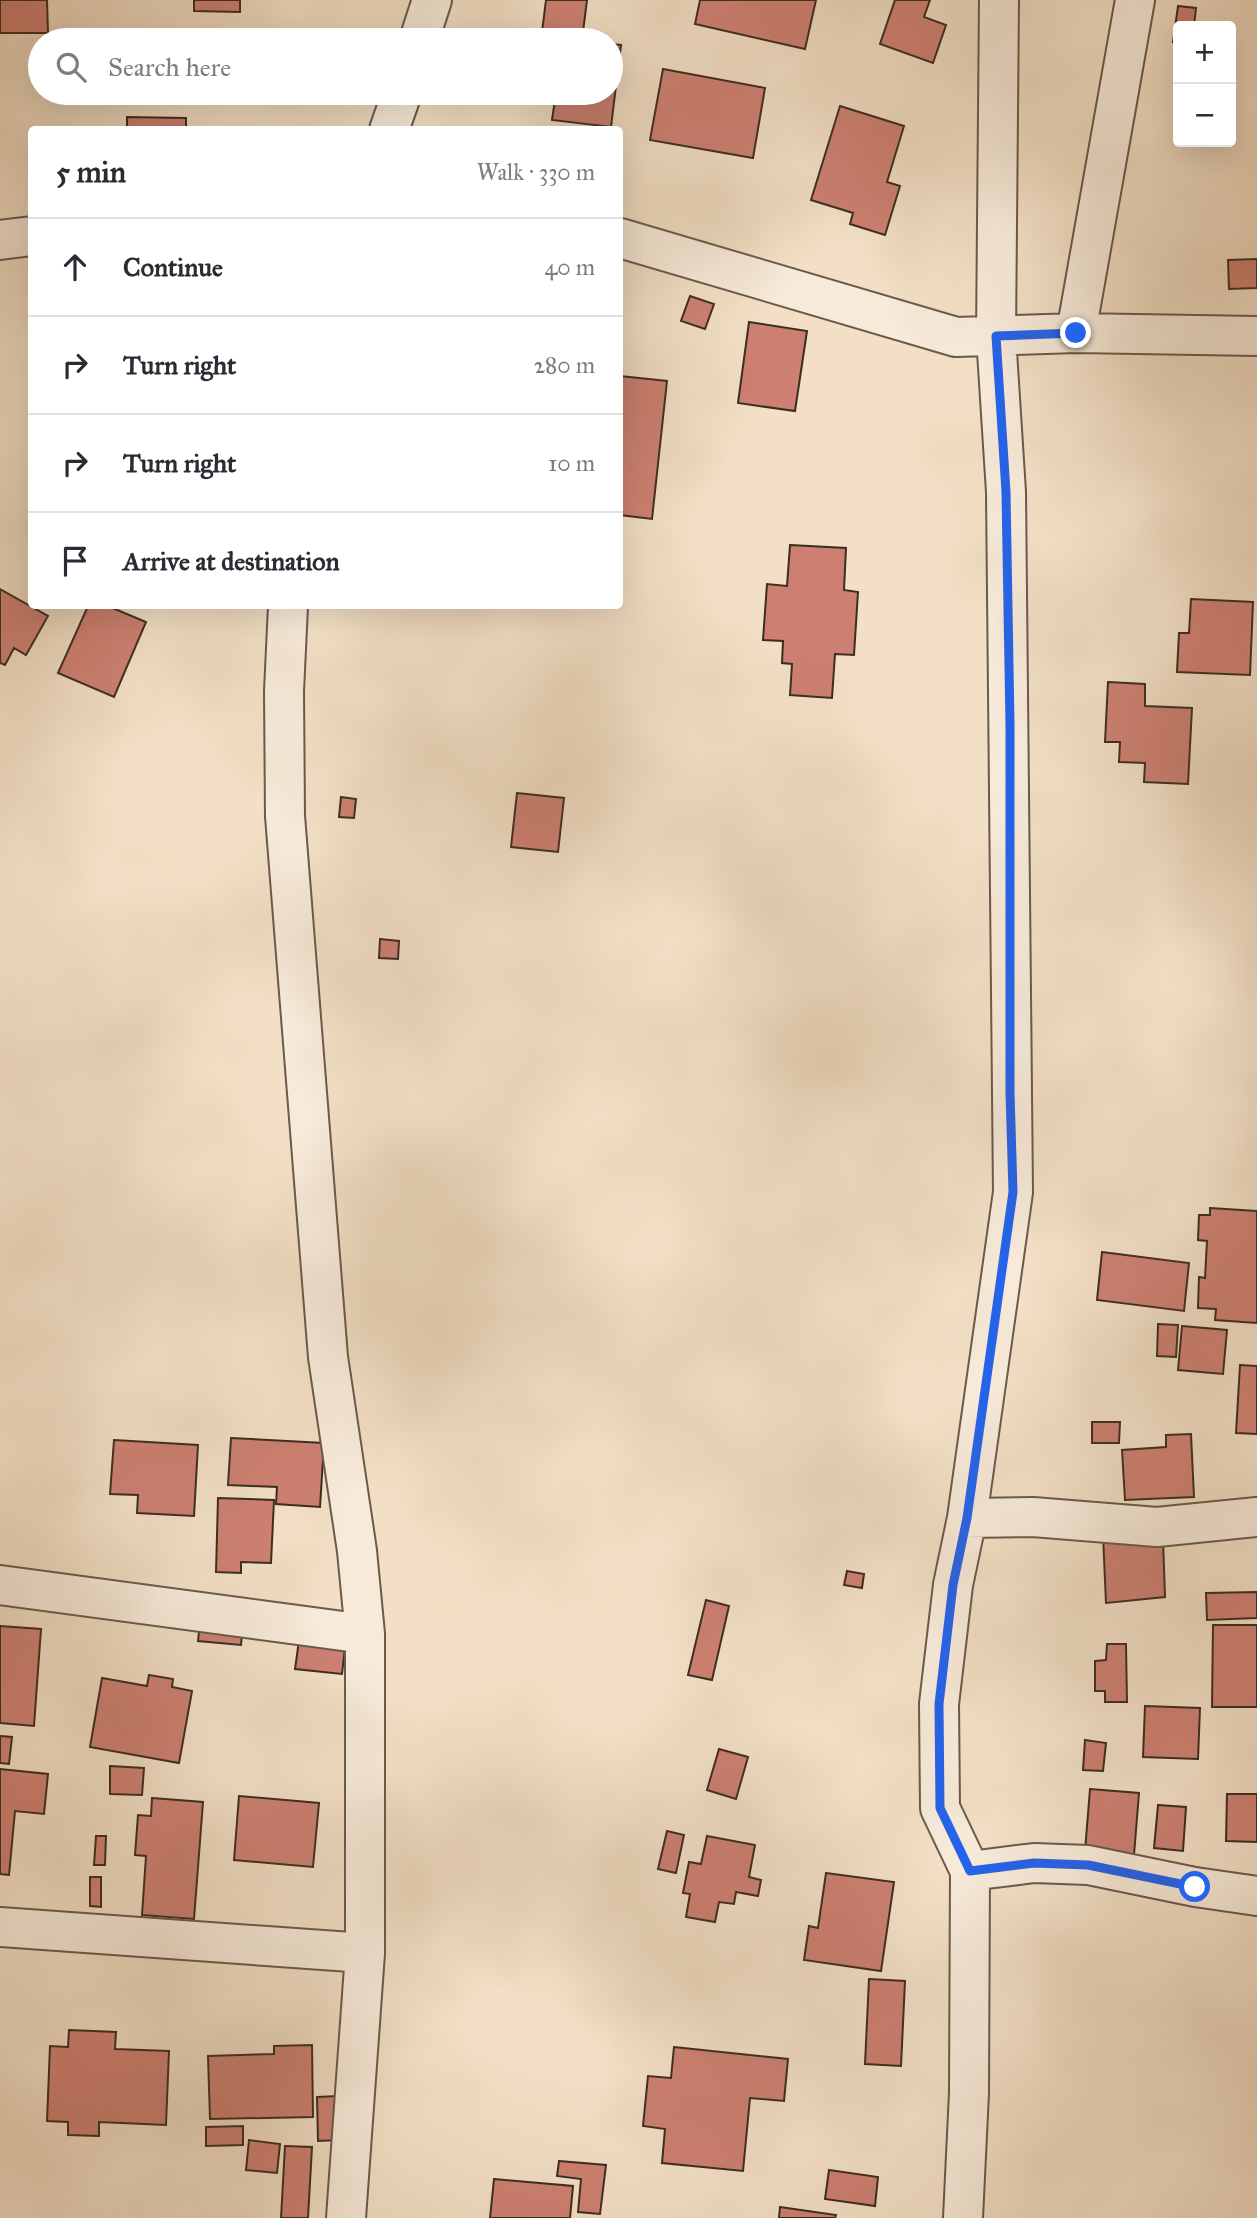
<!DOCTYPE html>
<html lang="en">
<head>
<meta charset="utf-8">
<style>
  body { margin:0; font-family:"IM FELL Great Primer",serif; background:#f7f7f7; color:#2b2b33 }
  .controls { position:absolute; right:21px; top:21px; display:grid; overflow:hidden; border-radius:7px; box-shadow:0 7px 28px #0002 }
  .controls button { width:63px; height:63px; display:grid; place-items:center; padding:0; border:0; border-bottom:2px solid #e1e1e2; background:#fff; color:#2b2b33; font:35px sans-serif }
  .stop { position:absolute; width:21px; height:21px; margin:-16px; border:5px solid #2563eb; border-radius:50%; background:#fff }
  .stop.end { background:#2563eb; border-color:#fff; box-shadow:0 2px 7px #0008 }
  .list { margin:0; padding:0; list-style:none }
  h2 { display:flex; justify-content:space-between; align-items:center; height:91px; margin:0; padding:0 28px; font-size:30px }
  h2 small { font-size:23px; font-weight:400; color:#7c7c81 }
  .list li { display:grid; grid-template-columns:46px 1fr auto; gap:21px; align-items:center; box-sizing:border-box; height:98px; padding:0 28px; border-top:2px solid #e1e1e2 }
  .list b { display:block; font-size:26px; white-space:nowrap }
  .list em { font-size:23px; font-style:normal; color:#7c7c81 }
  .icon { flex:none; width:38px; height:38px; fill:none; stroke:currentColor; stroke-width:2; stroke-linecap:round; stroke-linejoin:round }
  .map { position:relative; flex:none; width:1257px; height:2218px; overflow:hidden }
  .search { position:absolute; background:#fff; box-shadow:0 7px 28px #0002; left:28px; top:28px; width:595px; height:77px; display:flex; align-items:center; gap:18px; box-sizing:border-box; padding:0 24px; border-radius:38px; color:#7c7c81; font-size:26px }
  .panel { position:absolute; background:#fff; box-shadow:0 7px 28px #0002; left:28px; top:126px; width:595px; height:483px; border-radius:7px }
  .map>svg:first-child { display:block }
  .building { fill:#cd8072; stroke:#3c2d22; stroke-width:2 }
  .lines { fill:none; stroke-linecap:round; stroke-linejoin:round }
  .minor-casing { stroke:#6a5a4b; stroke-width:42 }
  .minor { stroke:#f7ead9; stroke-width:38 }
  .route { stroke:#2563eb; stroke-width:9 }
</style>
</head>
<body>
<div class="map">
<svg width="1257" height="2218" viewBox="0 0 1257 2218">
  <rect width="100%" height="100%" fill="#f2dfc5"/>
  <filter id="stains"><feTurbulence type="fractalNoise" baseFrequency=".00286" numOctaves="4"/><feColorMatrix values="0 0 0 0 .2 0 0 0 0 .09 0 0 0 0 .02 0 0 0 .5 -.17"/></filter>
  <radialGradient id="worn" r=".72"><stop offset=".6" stop-color="#630" stop-opacity="0"/><stop offset="1" stop-color="#630" stop-opacity=".3"/></radialGradient>
  <!-- building -->
  <path class="building" d="M0 0H47L48 33H0Z
    M194 0H240V12L194 11Z
    M546 0H587L582 40H541Z
    M700 0H816L805 49 695 24Z
    M895 0H930L924 17 946 25 933 63 880 44Z
    M1178 6 1196 8 1194 26H1178V42H1173Z
    M272 35 336 39V40H272Z
    M611 44 621 45 611 127 552 120 556 93H611Z
    M663 69 765 88 753 158 650 140Z
    M116 93H138L137 101H116Z
    M840 106 904 126 887 182 900 186 885 235 850 224 853 213 811 200Z
    M127 117 186 118V130H127Z
    M1257 259V288L1229 289 1228 260Z
    M690 296 714 304 705 329 681 321Z
    M749 322 807 331 795 411 738 403Z
    M620 376 667 381 652 519 620 515Z
    M790 545 846 548 844 590 858 592 854 655 835 654 832 698 790 695 792 664 782 663 783 641 763 640 767 584 787 586Z
    M0 589 48 616 26 655 14 648 5 665 0 663Z
    M1191 599 1253 602 1250 675 1177 672 1179 633H1189Z
    M88 606H108L146 622 114 697 58 673Z
    M1108 682 1145 684V706L1192 708 1188 784 1144 782 1145 763 1119 762 1120 742H1105Z
    M517 793 564 798 558 852 511 847Z
    M341 797 356 799 354 818 339 817Z
    M380 939 399 941 398 959 379 958Z
    M1210 1208 1257 1211V1323L1215 1320 1216 1309 1198 1308 1199 1277 1205 1278 1207 1241 1198 1240 1199 1215H1210Z
    M1102 1252 1189 1263 1184 1311 1097 1300Z
    M1158 1324 1178 1325 1176 1357 1157 1356Z
    M1182 1326 1227 1330 1223 1374 1178 1370Z
    M1240 1365 1257 1366V1434L1236 1433Z
    M1092 1422H1120L1119 1443H1092Z
    M1191 1434 1194 1497 1125 1500 1122 1450 1166 1447V1435Z
    M231 1438 324 1443 320 1507 276 1504 277 1487 228 1485Z
    M114 1440 198 1445 194 1516 137 1513 138 1495 110 1494Z
    M218 1498 274 1500 271 1563 241 1562V1573L216 1572Z
    M1103 1535 1163 1539 1165 1597 1106 1603Z
    M847 1571 864 1574 862 1588 844 1585Z
    M1257 1592V1618L1207 1620 1206 1593Z
    M706 1600 729 1606 712 1680 688 1675Z
    M200 1622 243 1625 241 1645 198 1641Z
    M1213 1625H1257V1707H1212Z
    M0 1626 41 1629 34 1726 0 1723Z
    M300 1633 346 1639 342 1674 295 1669Z
    M1107 1644H1126L1127 1702H1105V1691H1095V1661L1106 1660Z
    M149 1675 173 1679 172 1687 192 1691 179 1763 90 1747 102 1678 147 1686Z
    M1145 1706 1200 1708 1198 1759 1143 1757Z
    M0 1736 12 1737 9 1764 0 1763Z
    M1085 1740 1106 1743 1103 1771 1083 1770Z
    M719 1749 748 1757 736 1799 707 1790Z
    M110 1766 144 1768 142 1795 110 1794Z
    M0 1769 48 1774 44 1814 15 1811 9 1875 0 1874Z
    M1090 1789 1139 1793 1134 1855 1085 1851Z
    M1227 1794H1257V1842L1226 1841Z
    M239 1796 319 1803 313 1867 234 1860Z
    M152 1798 203 1802 194 1919 142 1915 146 1856 135 1855 138 1815 151 1816Z
    M1158 1805 1186 1807 1183 1851 1154 1848Z
    M667 1831 684 1835 676 1873 658 1869Z
    M96 1836H106L105 1865H94Z
    M707 1836 755 1845 749 1877 761 1880 758 1896 736 1892 734 1904 719 1902 715 1922 686 1917 690 1894 683 1893 689 1862 701 1864Z
    M826 1873 894 1882 881 1971 804 1960 809 1926 818 1928Z
    M90 1877H101V1907L90 1906Z
    M869 1979 905 1981 901 2066 865 2064Z
    M69 2030 116 2032 115 2049 169 2051 166 2125 99 2122V2136L68 2135V2122L47 2121 50 2046 68 2047Z
    M312 2045 313 2117 210 2119 208 2056 274 2054V2046Z
    M674 2047 788 2059 784 2101 750 2098 743 2171 662 2163 665 2129 643 2126 648 2076 671 2078Z
    M338 2096 339 2140 318 2141 317 2097Z
    M243 2126V2145L206 2146V2127Z
    M249 2140 280 2144 277 2173 246 2170Z
    M285 2146 312 2147 308 2218H281Z
    M559 2161 606 2165 600 2214 578 2212 581 2179 557 2176Z
    M829 2170 878 2177 875 2206 825 2199Z
    M494 2179 573 2186 570 2218H490Z
    M780 2207 836 2215 835 2218H779Z"/>
  <g class="lines">
    <!-- minor casing -->
    <g class="minor-casing">
      <path id="minor" d="M419 40 432 0
        M389 130 402 93
        M620 238 956 337 1076 333 1257 336
        M0 240 32 236
        M1076 333 1135 0
        M288 606 284 691 285 816 328 1357 357 1551 365 1634V1953L346 2218
        M967 1518 1033 1517 1157 1527 1257 1517
        M0 1585 365 1634
        M970 1871 1034 1863 1088 1865 1195 1887 1257 1896
        M0 1927 365 1953
        M963 2218 969 2093 970 1871 940 1808 939 1704 953 1585 967 1518 1013 1192 1006 492 996 336 999 0"/>
    </g>
    <!-- minor -->
    <use href="#minor" class="minor"/>
  </g>
  <g class="lines">
    <!-- route -->
    <path class="route" d="M1076 333 996 336 1006 492 1010 724V1093L1013 1192 967 1518 953 1585 939 1704 940 1808 970 1871 1034 1863 1088 1865 1195 1887"/>
  </g>
  <rect width="100%" height="100%" filter="url(#stains)"/>
  <rect width="100%" height="100%" fill="url(#worn)"/>
</svg>
<div class="controls">
<button>+</button>
<button>−</button>
</div>
<div class="stop" style="left:1195px;top:1887px"></div>
<div class="stop end" style="left:1076px;top:333px"></div>
<div class="search"><svg class="icon" aria-label="search" viewBox="0 0 24 24"><circle cx="10" cy="10" r="6"/><path d="M15 15l6 6"/></svg>Search here</div>
<section class="panel">
<h2>5 min<small>Walk · 330 m</small></h2>
<ul class="list">
<li><svg class="icon" aria-label="ahead" viewBox="0 0 24 24"><path d="M12 20V5M6 11l6-6 6 6"/></svg><div><b>Continue</b></div><em>40 m</em></li>
<li><svg class="icon" aria-label="right" viewBox="0 0 24 24"><path d="M7 20v-9h11M14 6l5 5-5 5"/></svg><div><b>Turn right</b></div><em>280 m</em></li>
<li><svg class="icon" aria-label="right" viewBox="0 0 24 24"><path d="M7 20v-9h11M14 6l5 5-5 5"/></svg><div><b>Turn right</b></div><em>10 m</em></li>
<li><svg class="icon" aria-label="arrive" viewBox="0 0 24 24"><path d="M6 21V4h12l-3 4 3 4H6"/></svg><div><b>Arrive at destination</b></div></li>
</ul>
</section>
</div>
</body>
</html>
